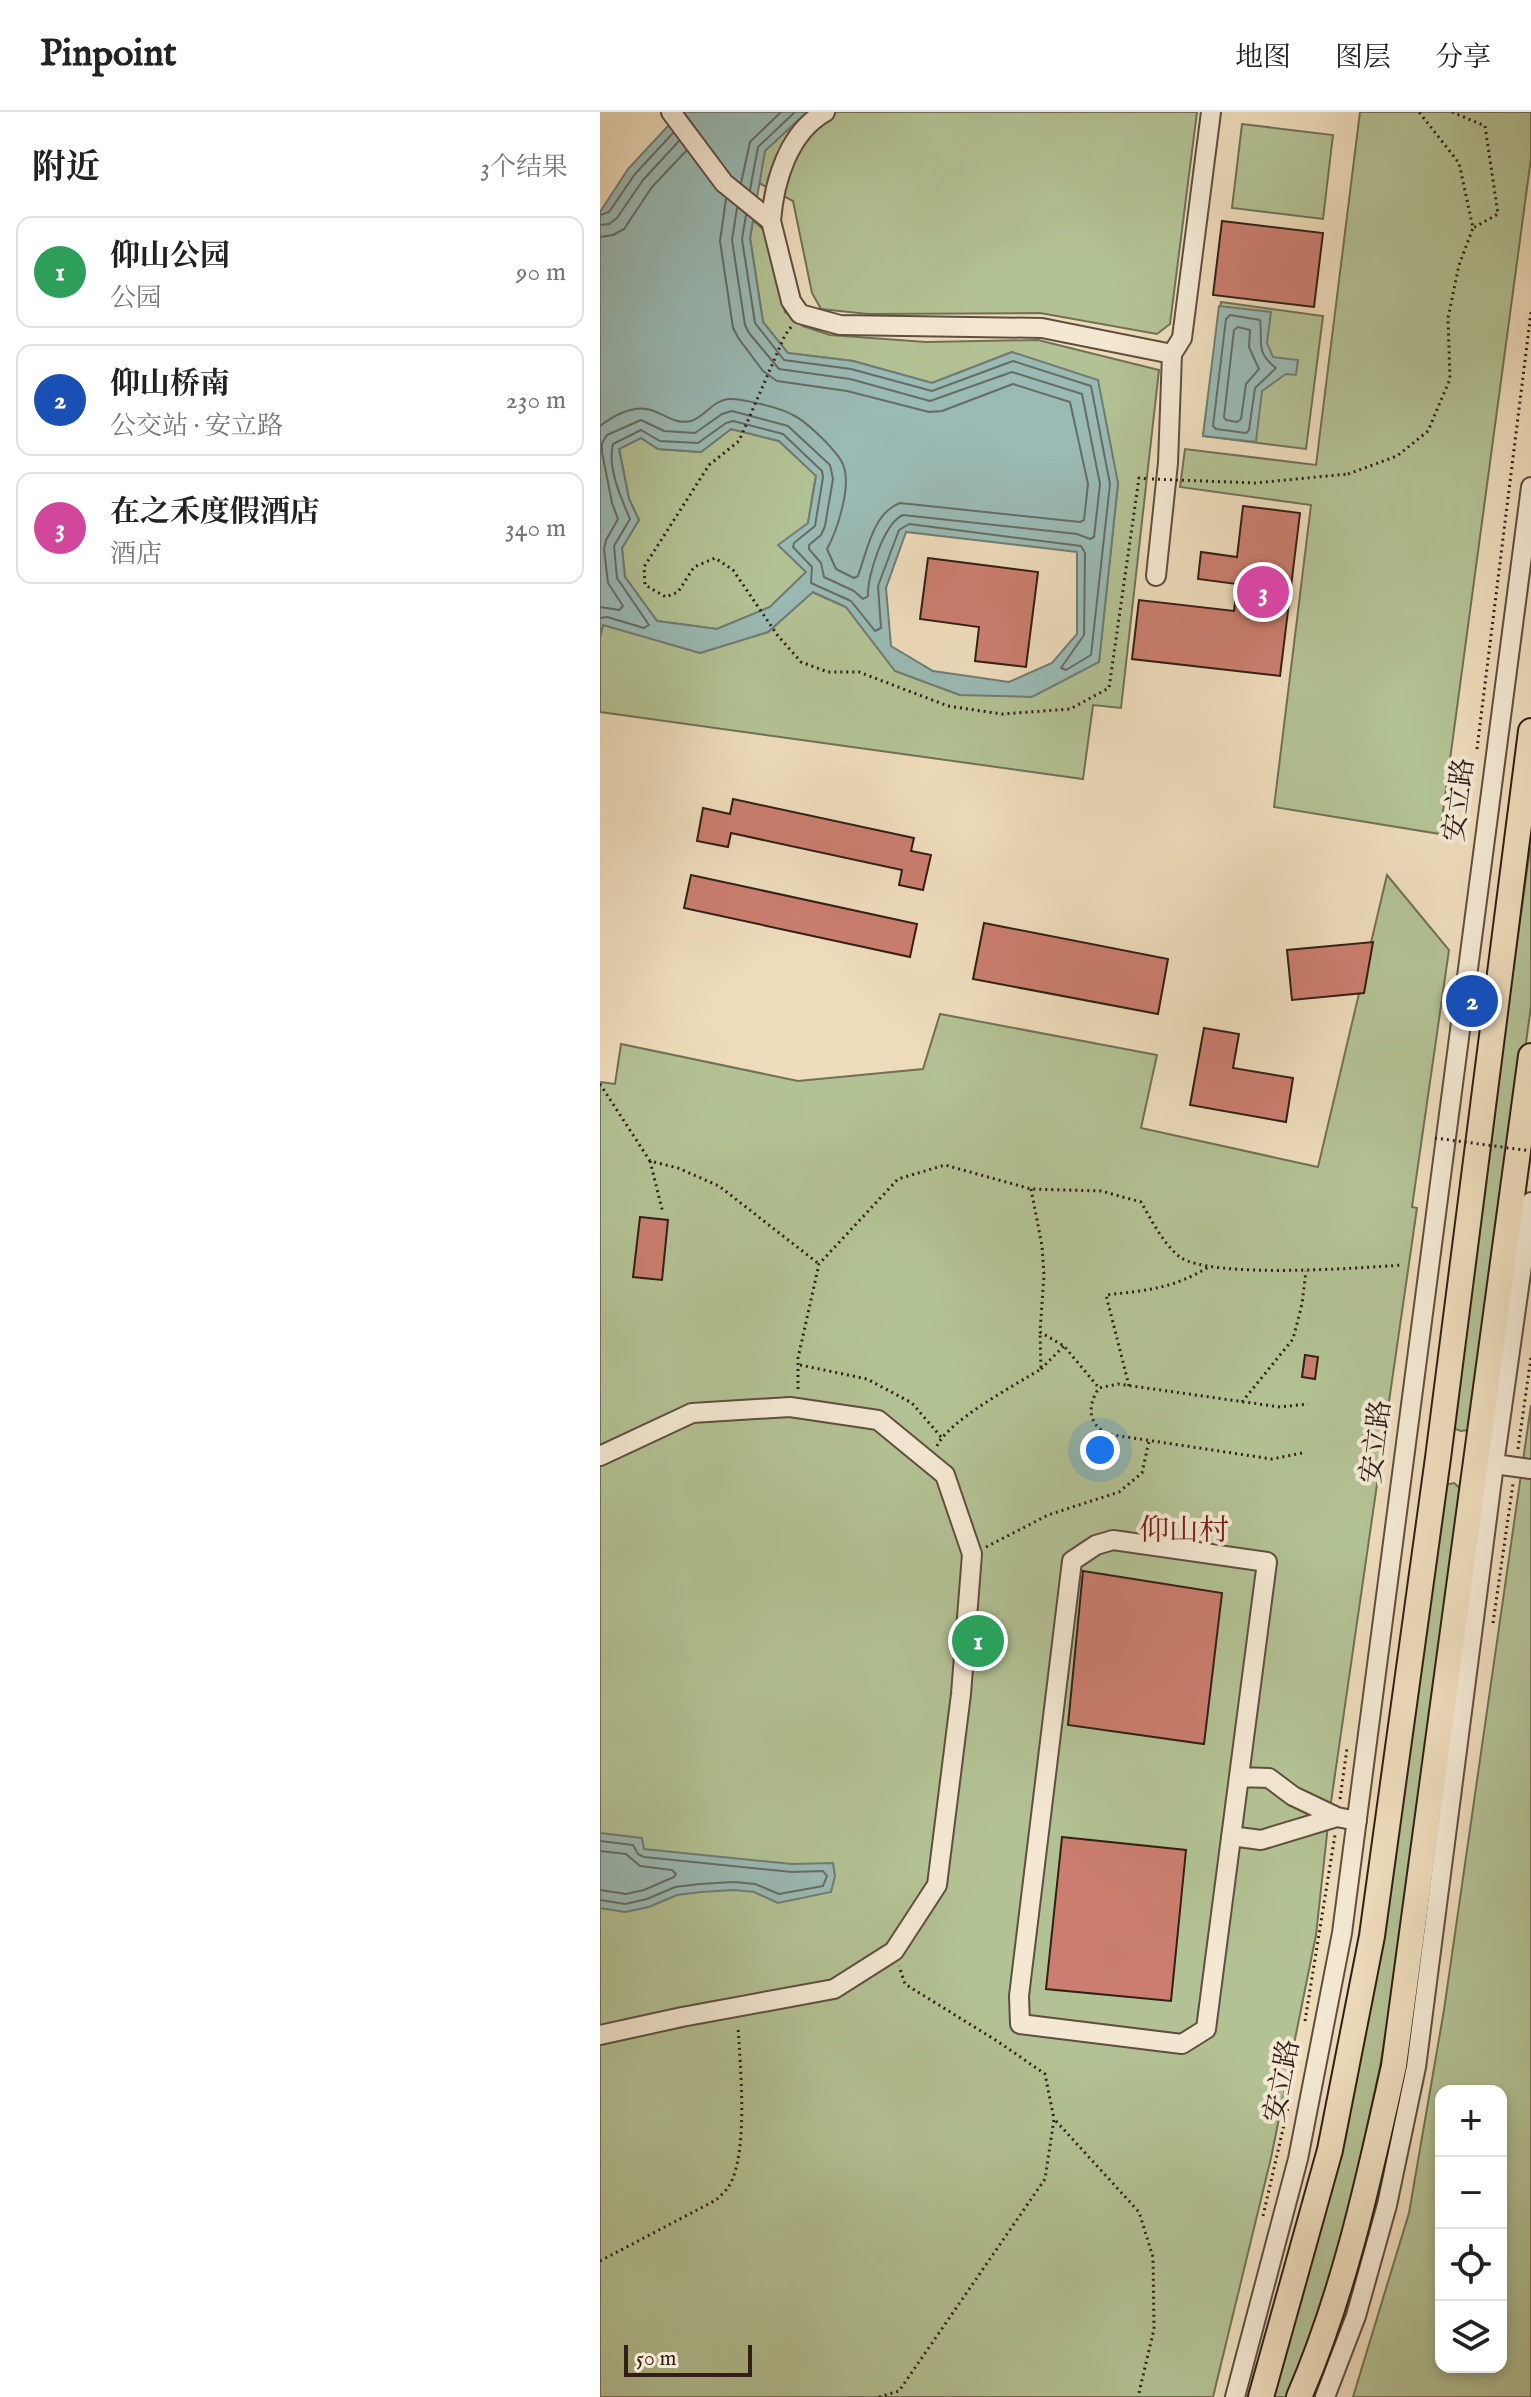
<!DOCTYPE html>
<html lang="zh">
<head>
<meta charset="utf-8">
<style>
  body { margin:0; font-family:"IM FELL English","Noto Serif SC",serif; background:#f2f2f2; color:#222 }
  .controls { position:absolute; right:24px; bottom:24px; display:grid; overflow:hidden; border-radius:16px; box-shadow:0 4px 12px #0003 }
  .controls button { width:72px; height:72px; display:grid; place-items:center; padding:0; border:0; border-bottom:2px solid #e0e0e0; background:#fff; color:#222; font:40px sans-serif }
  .scale { position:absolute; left:24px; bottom:20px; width:128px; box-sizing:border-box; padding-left:8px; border:4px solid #311e17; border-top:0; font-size:22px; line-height:28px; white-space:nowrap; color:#311e17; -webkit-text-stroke:6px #f4e8d3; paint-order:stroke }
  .you { position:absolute; left:500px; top:1338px; width:28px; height:28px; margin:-20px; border:6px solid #fff; border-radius:50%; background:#1a73e8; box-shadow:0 0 0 12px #1a73e833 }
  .badge { display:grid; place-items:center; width:52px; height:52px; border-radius:50%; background:#2563eb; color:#fff; font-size:26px; font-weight:700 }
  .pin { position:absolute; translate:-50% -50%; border:4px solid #fff; box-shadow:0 2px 8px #0006 }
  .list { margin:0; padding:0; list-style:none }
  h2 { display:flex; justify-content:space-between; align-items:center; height:104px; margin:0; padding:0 32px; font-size:34px }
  h2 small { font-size:26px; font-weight:400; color:#767676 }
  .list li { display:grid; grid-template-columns:52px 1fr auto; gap:24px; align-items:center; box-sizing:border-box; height:112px; margin:0 16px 16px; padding:0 16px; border:2px solid #e0e0e0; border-radius:16px }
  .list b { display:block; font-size:30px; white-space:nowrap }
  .list p { margin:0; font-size:26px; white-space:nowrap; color:#767676 }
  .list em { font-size:26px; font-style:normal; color:#767676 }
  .icon { flex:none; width:44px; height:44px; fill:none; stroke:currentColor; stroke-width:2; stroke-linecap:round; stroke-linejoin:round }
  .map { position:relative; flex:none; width:931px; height:2285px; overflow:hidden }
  header { display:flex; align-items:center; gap:48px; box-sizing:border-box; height:112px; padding:0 40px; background:#fff; border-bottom:2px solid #e0e0e0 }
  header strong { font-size:38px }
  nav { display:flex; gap:44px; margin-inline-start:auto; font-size:28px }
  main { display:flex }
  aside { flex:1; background:#fff }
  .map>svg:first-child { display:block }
  .green { fill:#b3c294; stroke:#727056; stroke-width:2; fill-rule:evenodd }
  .water { fill:#9abab4; stroke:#707c75; stroke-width:2; fill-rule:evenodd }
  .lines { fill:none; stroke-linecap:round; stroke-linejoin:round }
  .shore { stroke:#666c66; stroke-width:2 }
  .building { fill:#cb7e6f; stroke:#311e17; stroke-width:2 }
  .minor-casing { stroke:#604e40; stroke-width:22 }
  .major-casing { stroke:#311e17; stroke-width:28 }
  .path { stroke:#311e17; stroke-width:3; stroke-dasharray:2 4; stroke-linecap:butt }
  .minor { stroke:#f4e8d3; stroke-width:18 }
  .major { stroke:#eedcbb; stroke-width:24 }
  .path-bridge { stroke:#311e17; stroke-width:3; stroke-dasharray:2 4; stroke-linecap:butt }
  .labels { text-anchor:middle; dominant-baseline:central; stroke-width:8; stroke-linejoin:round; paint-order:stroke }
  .street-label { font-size:28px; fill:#311e17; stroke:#f4e8d3 }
  .neighbourhood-label { font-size:30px; fill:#7a1f14; stroke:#f4e8d3 }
</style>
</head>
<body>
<header>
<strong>Pinpoint</strong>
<nav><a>地图</a><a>图层</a><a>分享</a></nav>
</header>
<main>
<aside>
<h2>附近<small>3个结果</small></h2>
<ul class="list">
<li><span class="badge" style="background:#2e9e5b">1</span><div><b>仰山公园</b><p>公园</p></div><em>90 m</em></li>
<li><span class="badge" style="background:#1a4fb4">2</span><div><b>仰山桥南</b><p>公交站 · 安立路</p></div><em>230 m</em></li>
<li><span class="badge" style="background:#d1479c">3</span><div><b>在之禾度假酒店</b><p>酒店</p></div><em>340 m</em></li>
</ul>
</aside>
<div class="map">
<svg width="931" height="2285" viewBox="0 0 931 2285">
  <rect width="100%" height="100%" fill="#eedcbb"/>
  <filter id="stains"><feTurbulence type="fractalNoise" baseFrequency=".0025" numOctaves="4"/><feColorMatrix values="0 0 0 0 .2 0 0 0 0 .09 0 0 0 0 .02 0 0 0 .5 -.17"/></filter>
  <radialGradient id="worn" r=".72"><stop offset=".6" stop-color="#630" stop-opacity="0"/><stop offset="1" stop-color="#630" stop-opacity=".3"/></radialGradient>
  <!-- green -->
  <path class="green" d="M207 0H597L570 212 557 222 440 201 268 202 221 197 212 181 193 89 159 71 165 38Z
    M760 0H931V46L840 722 674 695 711 393 580 375 585 337 716 353Z
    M642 12 733 23 723 107 632 96Z
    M153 108 165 119 185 200 203 214 230 223 326 230 438 228 559 258 521 596 493 593 483 667 0 600V525L3 512 100 541 168 520 212 480 246 495 295 559 360 583 499 550 518 371 412 240 332 271 253 249 187 241 163 210 150 126Z
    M621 190 723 204 706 337 603 324Z
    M131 317 179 329 216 363 208 411 206 460 170 495 117 517 57 509 25 465 22 436 39 408 29 387 19 336 41 326 58 337 101 340Z
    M931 729V894L875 1305 868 1318 861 1319 853 1316 851 1305Z
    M787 763 849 838 812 1095 817 1096 729 1704 716 1823 671 2046 613 2285H0V970L15 972 21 932 198 969 323 957 340 902 557 943 541 1016 718 1055Z
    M931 1293V2285H753L809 2101 844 1898ZM841 1979H901V2255H841Z
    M854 1371 861 1377 799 1850 779 1960 743 2126 705 2237 686 2285H672L726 2088 844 1373Z"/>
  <!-- water -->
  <path class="water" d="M81 0H207L165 39 150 126 163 210 188 241 253 249 332 271 412 240 498 268 518 371 499 550 432 585 360 583 295 559 246 495 213 480 168 520 100 541 3 513 0 525V100L28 57ZM131 317 179 329 216 364 208 411 178 433 206 460 170 495 117 517 57 509 25 465 22 436 39 408 29 387 19 337 41 326 58 337 101 340ZM306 420 477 440V522L452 551 409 570 333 559 291 534 286 476Z
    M619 194 671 200 667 231 673 245 698 248 696 263 686 262 662 279 656 330 603 324Z
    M0 1721 42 1726 44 1737 192 1752 233 1751 235 1764 231 1780 178 1791 154 1780 134 1778 101 1780 77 1783 49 1795 25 1800 0 1796Z"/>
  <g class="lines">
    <!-- shore -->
    <path class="shore" d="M141 71 150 30 181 0
      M150 78 158 35 195 0
      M0 103 9 100 35 62 73 21
      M0 113 9 112 17 106 43 68 79 29
      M0 125 13 123 24 117 52 75 86 39
      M630 203 660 208C663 231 655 240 676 256L655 276 649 318 646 321 616 317 613 314 626 207Z
      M638 215 650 218 649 235 659 257 646 272 641 307 637 310 626 308 624 305 634 218Z
      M0 314C13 304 34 292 51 298 64 302 76 313 91 309 105 305 112 289 128 287 141 286 181 296 193 303 206 309 240 341 244 355 251 376 237 419 227 437L236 457 254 466 258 464C267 439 273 401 300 391L480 410 484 408 488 372 470 290 413 272 342 299 329 300 247 279 177 269 163 259 139 227 133 216 120 129 126 87
      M0 495 19 498 23 494 8 471 4 437 6 428 18 407 12 391 2 340V331L7 323 41 308 64 319 95 321 122 302 132 299 188 314 230 353 233 367 225 414 221 423 209 433V437L221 451 224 465 254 479 263 487 268 484C267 464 284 411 303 403L477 422 490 427 494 425 500 372 482 282 412 260 330 289 250 267 179 257 149 221 145 213 132 128 137 96
      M0 506 7 505 44 516 49 513 17 466 14 434 30 407C21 386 7 355 13 332L41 318 60 329 98 331 126 311 133 309 183 322 222 359 223 365 215 414 194 431 193 435 212 455 211 471 251 489 275 519 281 516 278 474 299 418 309 412 481 434 485 441 484 523 461 556 466 558 491 543 510 372 491 274 413 249 332 279 251 257 184 248 155 211 142 127 146 103
      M0 1729 33 1733 38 1742 44 1745 192 1760 223 1759 227 1764 223 1774 179 1782 155 1772 134 1770 100 1772 75 1775 47 1787 25 1792 0 1788
      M0 1739 26 1742 40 1754 72 1758 76 1762 74 1765 44 1778 26 1782 0 1778"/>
  </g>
  <!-- building -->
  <path class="building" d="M622 109 723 121 714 195 613 183Z
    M643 394 700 401 680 564 532 547 539 488 634 499 637 472 598 467 601 440 637 445Z
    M328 446 438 460 426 555 375 549 379 515 320 507Z
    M133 687 314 726 311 739 331 743 323 778 299 773 302 758 131 721 128 735 97 729 103 696 130 702Z
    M91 763 317 812 310 845 84 796Z
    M384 811 568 847 558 902 373 867Z
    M773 830 764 881 692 888 687 838Z
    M604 916 639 922 633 956 693 966 686 1010 590 993Z
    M40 1105 68 1108 62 1168 33 1165Z
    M705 1243 718 1245 715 1267 702 1265Z
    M483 1459 622 1481 604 1632 468 1613Z
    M462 1725 586 1738 571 1889 446 1877Z"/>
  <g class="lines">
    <!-- minor casing -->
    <g class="minor-casing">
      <path id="minor" d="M71 0 124 71 171 109 191 189 200 202 240 213 442 216 572 242 568 351 556 464
        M171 109C174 70 188 21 225 0
        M572 242 582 226 611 0
        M0 1344 92 1301 190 1295 278 1308 345 1363 372 1442 361 1582 337 1773 294 1839 234 1877 82 1905 0 1923
        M894 1352 931 1357
        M513 1428 667 1450 606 1917 582 1932 420 1912 419 1884 472 1449 496 1433Z
        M639 1665 669 1666 693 1684 737 1705 757 1709
        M631 1724 661 1728 737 1705
        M635 2285 698 2047 742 1821 931 375
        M725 2285 756 2204 787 2093 816 1955 894 1352 931 1090"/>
    </g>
    <!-- major casing -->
    <g class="major-casing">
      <path id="major" d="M661 2285 730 2038 772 1824 838 1346 931 619
        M699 2285C745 2179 769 2066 794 1954L931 944"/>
    </g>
    <!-- path -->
    <path class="path" d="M852 0 885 14 898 102 873 116
      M191 215 185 223 139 329 109 353 44 455 45 473 66 485 78 480 94 455 115 446 133 458 178 524 201 550 228 560H259L348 594 402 602 470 597 509 576 539 366 548 367
      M748 362 797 344 828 319 850 267 848 206 859 153 873 116 859 51 819 0
      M877 637 931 200
      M0 972 50 1049 78 1056 119 1074 219 1152
      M50 1049 63 1101
      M431 1077 442 1134 444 1163 440 1220 464 1234 499 1276
      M200 1253 267 1267 312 1291 341 1325
      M441 1257 464 1234
      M529 1274 506 1183C548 1178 573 1177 610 1154
      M198 1277V1246L219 1152 298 1067 345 1053 431 1077 501 1079 541 1090C551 1107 563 1132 580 1145 611 1167 760 1156 802 1153
      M642 1290 693 1227 702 1192 706 1159
      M337 1334C348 1309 415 1273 441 1257L440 1220
      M918 1337 931 1245
      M702 1341 672 1347 513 1323C488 1316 486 1295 499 1276L518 1272 680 1295 708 1292
      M386 1435 448 1403 519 1380 542 1361 549 1329
      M893 1511 913 1372
      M740 1687 747 1636
      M705 1909 735 1723
      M456 2009 539 2100 553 2145 554 2217 538 2285
      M663 2104 689 1991
      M0 2149 116 2088C120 2084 126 2079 129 2074 149 2041 140 1953 138 1914
      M279 2285 299 2279 445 2067 454 2007 445 1962 397 1929 305 1872 299 1854"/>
    <!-- minor -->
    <use href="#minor" class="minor"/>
    <!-- major -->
    <use href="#major" class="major"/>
    <!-- path-bridge -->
    <path class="path-bridge" d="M552 367 655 371 748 362
      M835 1026 931 1039"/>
  </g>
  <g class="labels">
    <!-- street labels -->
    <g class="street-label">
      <text transform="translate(860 688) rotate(-83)">安立路</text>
      <text transform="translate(777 1330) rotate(-83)">安立路</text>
      <text transform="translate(683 1969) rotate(-79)">安立路</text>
    </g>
    <!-- neighbourhood labels -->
    <g class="neighbourhood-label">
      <text x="584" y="1420">仰山村</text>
    </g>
  </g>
  <rect width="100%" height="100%" filter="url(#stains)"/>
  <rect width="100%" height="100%" fill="url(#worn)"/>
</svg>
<div class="controls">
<button>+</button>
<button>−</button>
<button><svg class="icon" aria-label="locate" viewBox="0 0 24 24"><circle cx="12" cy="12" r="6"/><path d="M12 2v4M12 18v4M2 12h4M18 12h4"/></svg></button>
<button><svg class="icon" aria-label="layers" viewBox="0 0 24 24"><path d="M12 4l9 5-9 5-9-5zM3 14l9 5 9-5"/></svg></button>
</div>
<div class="scale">50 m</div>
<div class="you"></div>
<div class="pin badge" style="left:378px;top:1529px;background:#2e9e5b">1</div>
<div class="pin badge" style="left:872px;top:889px;background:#1a4fb4">2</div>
<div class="pin badge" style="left:663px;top:480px;background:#d1479c">3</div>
</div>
</main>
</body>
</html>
